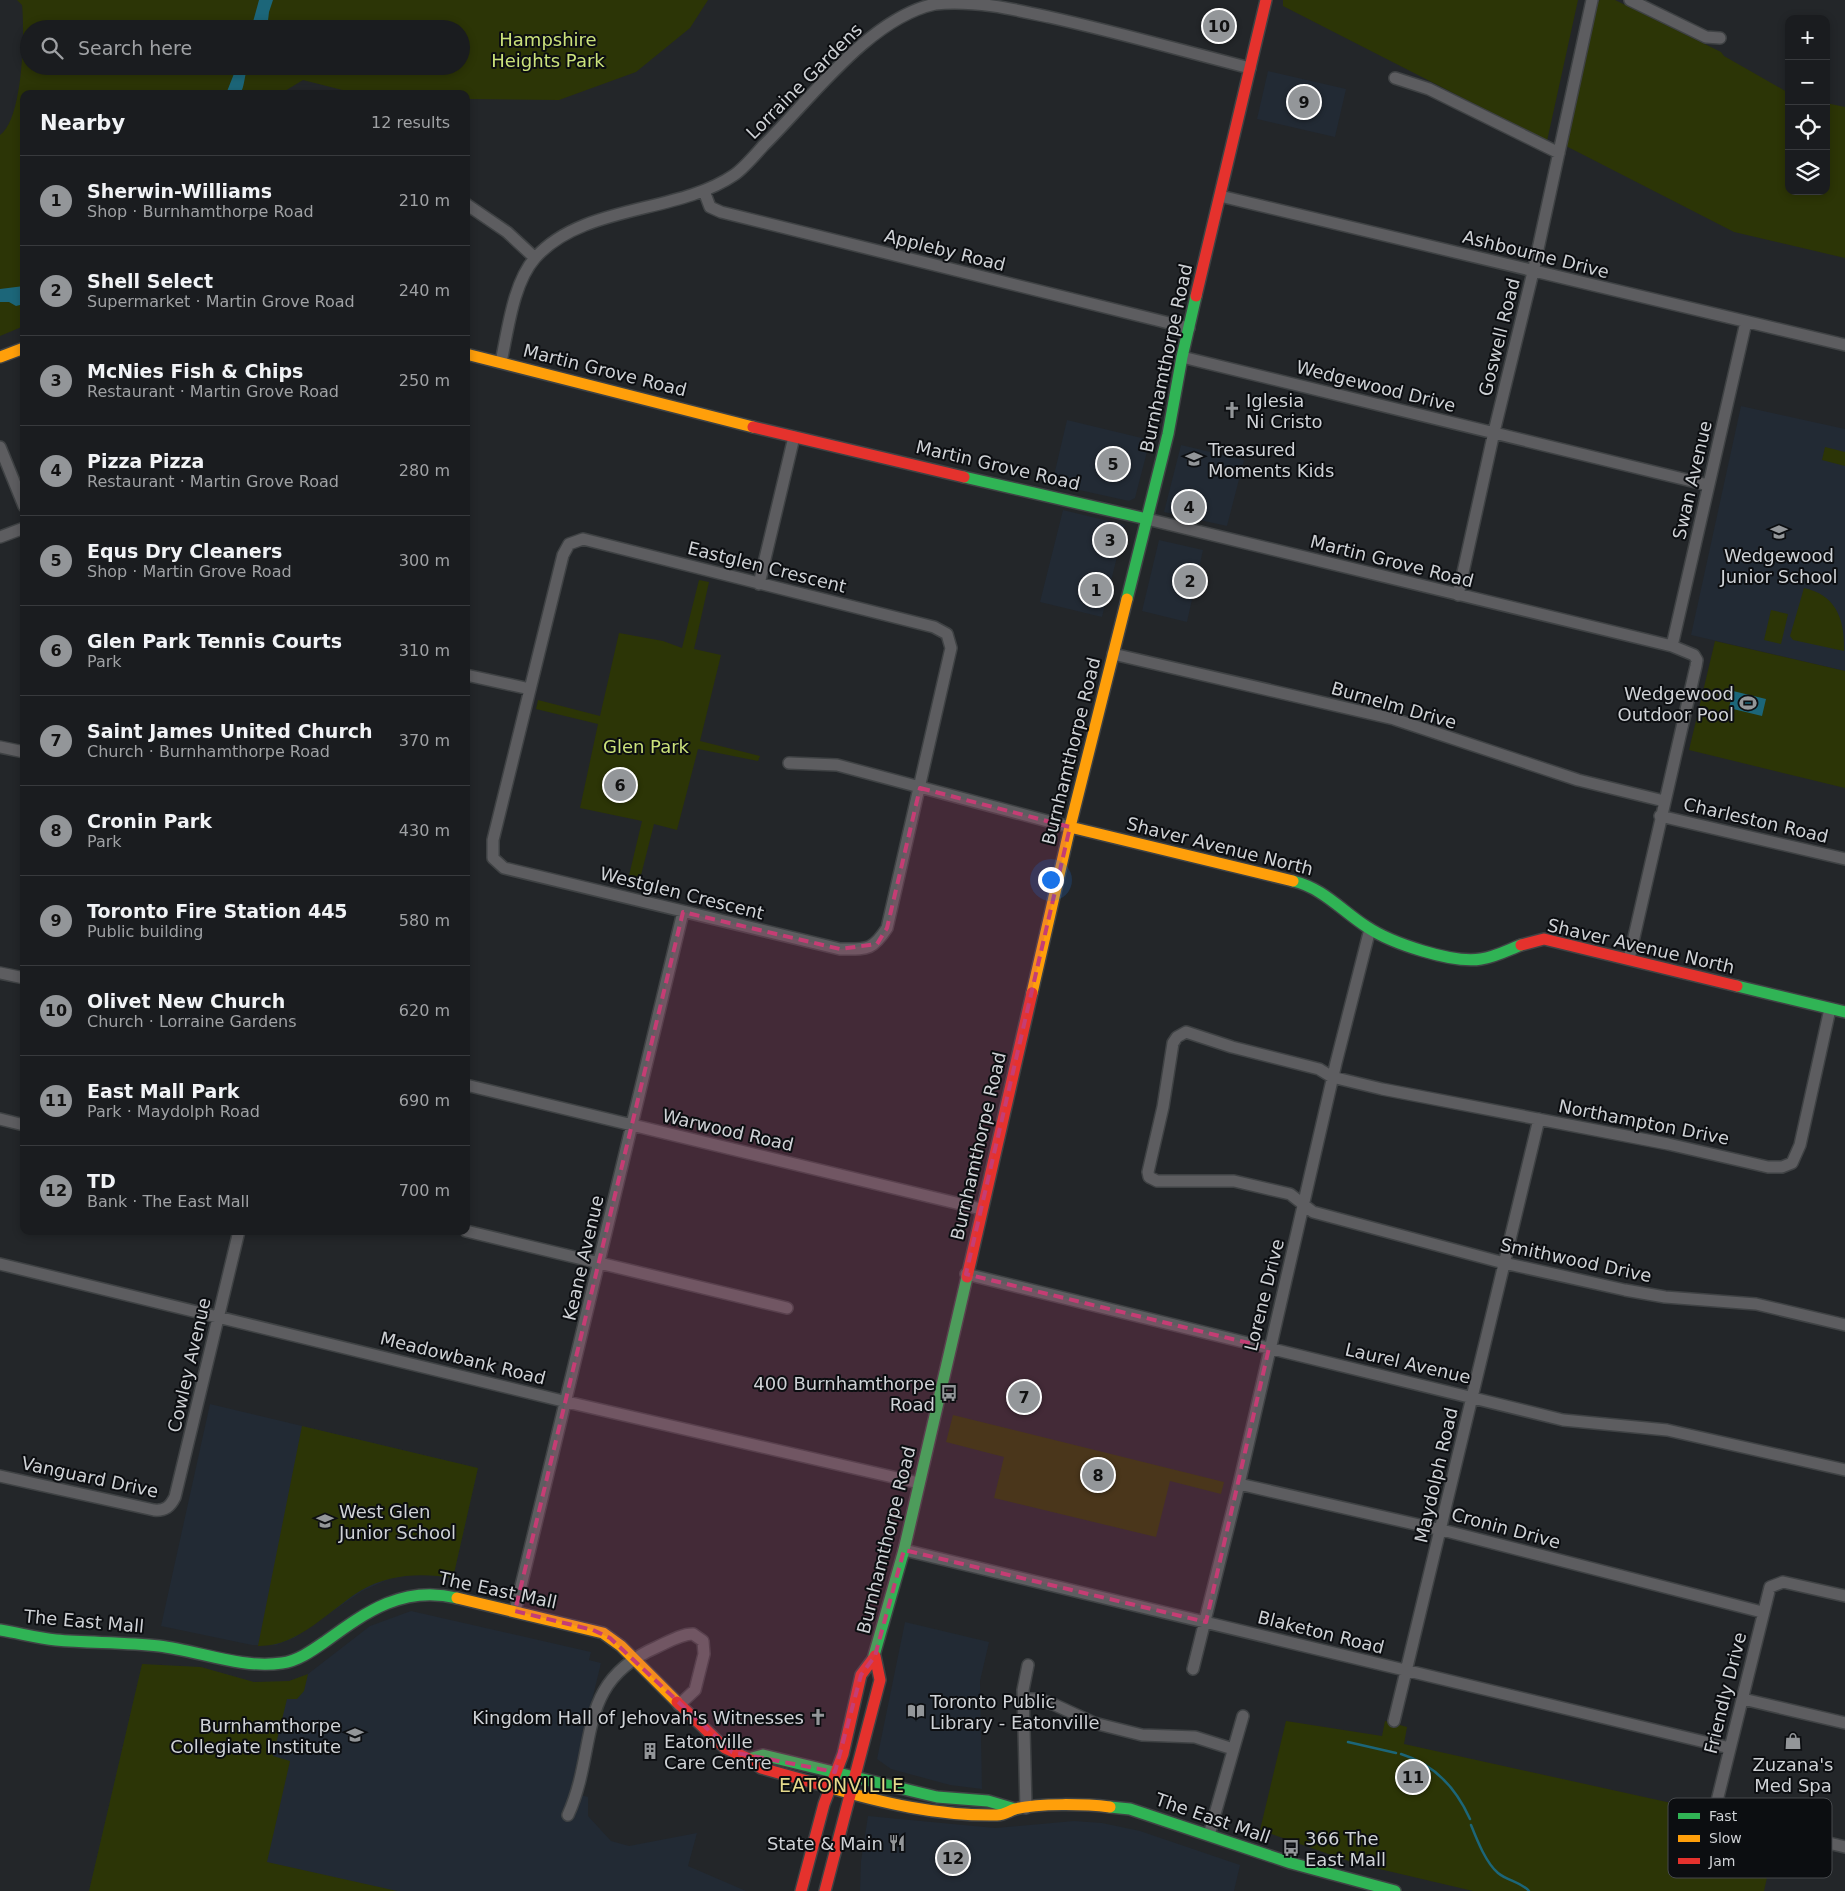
<!DOCTYPE html>
<html lang="en">
<head>
<meta charset="utf-8">
<style>
  body { margin:0; font-family:"DejaVu Sans",sans-serif; background:#232528; color:#f1f3f6 }
  .controls { position:absolute; right:15px; top:15px; display:grid; overflow:hidden; border-radius:10px; box-shadow:0 2px 8px #0003 }
  .controls button { width:45px; height:45px; display:grid; place-items:center; padding:0; border:0; border-bottom:1px solid #383a3d; background:#1a1c1f; color:#f1f3f6; font:25px sans-serif }
  .you { position:absolute; left:1050px; top:879px; width:18px; height:18px; margin:-12px; border:4px solid #fff; border-radius:50%; background:#1a73e8; box-shadow:0 0 0 8px #1a73e833 }
  .badge { display:grid; place-items:center; width:32px; height:32px; border-radius:50%; background:#939699; color:#111; font-size:16px; font-weight:700 }
  .pin { position:absolute; translate:-50% -50%; border:2px solid #fff; box-shadow:0 1px 5px #0006 }
  .list { margin:0; padding:0; list-style:none }
  h2 { display:flex; justify-content:space-between; align-items:center; height:65px; margin:0; padding:0 20px; font-size:21px }
  h2 small { font-size:16px; font-weight:400; color:#9fa1a4 }
  .list li { display:grid; grid-template-columns:32px 1fr auto; gap:15px; align-items:center; box-sizing:border-box; height:90px; padding:0 20px; border-top:1px solid #383a3d }
  .list b { display:block; font-size:19px; white-space:nowrap }
  .list p { margin:0; font-size:16px; white-space:nowrap; color:#9fa1a4 }
  .list em { font-size:16px; font-style:normal; color:#9fa1a4 }
  .icon { flex:none; width:28px; height:28px; fill:none; stroke:currentColor; stroke-width:2; stroke-linecap:round; stroke-linejoin:round }
  .map { position:relative; flex:none; width:1845px; height:1891px; overflow:hidden }
  .search { position:absolute; background:#1a1c1f; box-shadow:0 2px 8px #0003; left:20px; top:20px; width:450px; height:55px; display:flex; align-items:center; gap:12px; box-sizing:border-box; padding:0 18px; border-radius:28px; color:#9fa1a4; font-size:19px }
  .panel { position:absolute; background:#1a1c1f; box-shadow:0 2px 8px #0003; left:20px; top:90px; width:450px; height:1145px; border-radius:10px }
  .map>svg:first-child { display:block }
  .built { fill:#222a34 }
  .green { fill:#2c3506; fill-rule:evenodd }
  .water { fill:#1c6679 }
  .lines { fill:none; stroke-linecap:round; stroke-linejoin:round }
  .stream { stroke:#1c6679; stroke-width:2.5 }
  .street-casing { stroke:#3f4244; stroke-width:14 }
  .fast-casing { stroke:#3f4244; stroke-width:14 }
  .slow-casing { stroke:#3f4244; stroke-width:14 }
  .jam-casing { stroke:#3f4244; stroke-width:14 }
  .street { stroke:#5d5d60; stroke-width:11 }
  .fast { stroke:#30b455; stroke-width:11 }
  .slow { stroke:#ff9f0a; stroke-width:11 }
  .jam { stroke:#e5322d; stroke-width:11 }
  .marked { fill:#c53d74; fill-opacity:0.2; stroke:#c53d74; stroke-width:4; stroke-dasharray:10 6; stroke-linejoin:round }
  .labels { text-anchor:middle; dominant-baseline:central; stroke-width:4; stroke-linejoin:round; paint-order:stroke }
  .park-label { font-size:18px; fill:#cbe27b; stroke:#0c0e11 }
  .street-label { font-size:18px; fill:#cfd2d6; stroke:#0c0e11 }
  .poi-label { font-size:18px; fill:#cfd2d6; stroke:#0c0e11; text-anchor:start }
  .neighbourhood-label { font-size:19px; letter-spacing:1px; fill:#e4d98b; stroke:#0c0e11 }
  .key { fill:#0c0e11; stroke:#46494c; stroke-width:1 }
  .key-label { font-size:14px; fill:#cfd2d6 }
</style>
</head>
<body>
<div class="map">
<svg width="1845" height="1891" viewBox="0 0 1845 1891">
  <rect width="100%" height="100%" fill="#232629"/>
  <!-- built -->
  <path class="built" d="M1268 71 1346 89 1335 137 1257 119Z
    M1741 406 1845 429V671L1691 635Z
    M1067 420 1150 440 1135 498 1129 501 1052 484Z
    M1181 445 1244 460 1227 526 1164 512Z
    M1063 510 1125 525 1102 617 1040 602Z
    M1159 540 1203 550 1187 622 1142 611Z
    M210 1404 478 1468 453 1578 417 1574 389 1579 362 1591 294 1638 276 1645H252L161 1626Z
    M411 1611 591 1652 589 1660 601 1663 570 1792 588 1797V1816L611 1841 629 1846 697 1833 688 1866 746 1891H89L142 1664 201 1667 254 1682 289 1681 308 1674 370 1626Z
    M905 1622 989 1642 980 1681 982 1789 950 1785 891 1769 877 1759Z
    M868 1816 995 1828 1074 1821 1102 1823 1140 1831 1240 1865 1234 1891H860L861 1861Z"/>
  <!-- green -->
  <path class="green" d="M17 0H708L690 28 636 72 559 100 466 99V94H358L303 80 280 94 272 92 269 94H24V326L0 336V135C23 120 25 31 22 5ZM29 29H461V66H29Z
    M1283 0H1578L1547 141 1283 6Z
    M1600 0H1615L1721 52 1724 56 1789 93V191H1826V103L1845 107V258L1734 232 1566 146 1597 3Z
    M1825 447 1845 452V466L1822 460Z
    M699 580 709 582 694 649 721 655 700 741 760 756 758 761 698 749 677 830 654 824 638 887 627 884 642 821 580 808 598 724 536 709 538 700 600 716 619 633 663 641 682 648Z
    M1804 588C1836 595 1845 619 1844 651L1793 640 1790 636Z
    M1771 610 1788 614 1781 644 1764 640Z
    M1715 641 1845 671V788L1689 750Z
    M953 1415 1224 1482 1221 1494 1170 1481 1156 1537 994 1498 1004 1457 946 1442Z
    M302 1426 478 1468 453 1578C421 1573 389 1574 360 1591 328 1611 298 1647 258 1646Z
    M142 1664 201 1667 254 1682 289 1681 308 1674 304 1691 297 1699H287L273 1756 290 1761 267 1862 397 1891H89Z
    M1286 1721 1382 1736 1385 1721 1407 1727 1404 1744 1703 1810C1716 1836 1750 1836 1775 1842L1764 1891H1473L1354 1863 1260 1830Z"/>
  <!-- water -->
  <path class="water" d="M259 0H273L269 12 267 29H251Z
    M237 66H248C244 76 245 86 240 94H226Z
    M24 286V304L16 306 9 302H0V289Z
    M1733 691 1766 699 1762 716 1729 708Z"/>
  <g class="lines">
    <!-- stream -->
    <path class="stream" d="M1348 1742 1396 1753
      M1401 1754C1434 1764 1456 1788 1470 1819
      M1471 1825C1477 1840 1486 1863 1498 1873 1508 1881 1521 1882 1529 1891"/>
    <!-- street casing -->
    <g class="street-casing">
      <path id="street" d="M1630 0 1706 37 1720 38
        M1395 78 1429 89 1559 153
        M704 191 710 207 721 212 1189 328
        M1220 196 1845 345
        M466 204 507 232 535 258
        M1182 357 1708 485
        M501 362C508 330 513 283 535 258 583 204 677 214 734 175 744 168 754 156 763 146 810 100 869 18 935 4 973 0 1013 9 1049 17 1117 32 1183 51 1250 68
        M0 447 24 506
        M1147 519 1672 646 1694 655 1697 660 1696 666 1629 959
        M0 537 24 528
        M583 539 934 627 947 634 951 648 887 928C872 951 867 949 840 949L504 868 493 858V840L563 555 569 544Z
        M759 584 794 437
        M1458 595 1494 432 1533 272 1592 0
        M1672 646 1746 322
        M1113 654 1394 719 1578 780 1664 801
        M466 675 530 689
        M0 747 24 752
        M789 763 837 765 1070 827
        M1660 816 1845 859
        M0 973 24 978
        M1830 1009 1800 1145 1792 1163 1782 1167H1768L1668 1144 1382 1089 1332 1077 1319 1069 1232 1047 1186 1032 1177 1037 1173 1043 1163 1107 1148 1172 1149 1177 1157 1181H1234L1290 1194 1313 1212 1504 1263 1625 1290 1665 1297 1756 1304 1845 1325
        M466 1085 981 1209
        M0 1119 24 1125
        M466 1231 787 1308
        M0 1264 567 1402 919 1483
        M966 1274 1563 1420 1667 1430 1845 1470
        M0 1476 154 1510C165 1511 170 1507 175 1497L239 1231
        M1239 1484 1450 1532 1762 1612
        M904 1550 1730 1748
        M1845 1596 1783 1582 1770 1587 1717 1801 1720 1811 1728 1819 1845 1847
        M515 1611 683 912
        M1193 1669 1239 1484 1336 1063 1370 929
        M1025 1699H1037L1053 1704 1094 1723 1142 1735 1195 1737 1233 1749
        M1743 1699 1845 1723
        M1394 1721 1539 1119
        M1026 1808 1023 1690 1028 1665
        M568 1815C599 1746 574 1683 657 1647 668 1642 681 1634 693 1634L703 1641 704 1654 695 1690 679 1705
        M1209 1835 1243 1716"/>
    </g>
    <!-- fast casing -->
    <g class="fast-casing">
      <path id="fast" d="M964 477 1147 519
        M1127 599 1168 434 1182 357 1196 296
        M1293 881C1323 888 1342 911 1367 927 1391 943 1453 964 1481 959 1495 957 1508 950 1521 945
        M1737 986 1845 1012
        M0 1630C19 1633 37 1638 56 1640 90 1643 125 1642 159 1646 200 1651 241 1669 282 1663 298 1661 313 1650 326 1641 367 1611 404 1585 457 1598
        M873 1659 904 1550 967 1277
        M752 1758 763 1755 937 1797 988 1801 1015 1809
        M1110 1807 1130 1809 1291 1863 1395 1891"/>
    </g>
    <!-- slow casing -->
    <g class="slow-casing">
      <path id="slow" d="M466 354 753 427
        M0 357 24 348
        M1070 827 1293 881
        M1032 993 1070 827 1127 599
        M457 1598 603 1633 621 1646 677 1702
        M825 1786C882 1803 938 1816 997 1815 1004 1815 1009 1811 1015 1809 1039 1803 1085 1804 1110 1807"/>
    </g>
    <!-- jam casing -->
    <g class="jam-casing">
      <path id="jam" d="M1196 296 1266 0
        M753 427 964 477
        M1521 945 1544 939 1737 986
        M967 1277 1032 993
        M677 1702 725 1748 751 1760 761 1768 825 1786
        M801 1891 824 1804 843 1754 861 1675 873 1659
        M825 1891 880 1680 875 1656"/>
    </g>
    <!-- street -->
    <use href="#street" class="street"/>
    <!-- fast -->
    <use href="#fast" class="fast"/>
    <!-- slow -->
    <use href="#slow" class="slow"/>
    <!-- jam -->
    <use href="#jam" class="jam"/>
  </g>
  <!-- marked area -->
  <path class="marked" d="M920 788 1070 827 966 1274 1269 1348 1206 1622 904 1550 875 1656 861 1675 835 1772 732 1752 610 1638 593 1630 515 1611 683 912 840 949 877 944 887 928Z"/>
  <!-- icons -->
  <defs>
    <g id="church-bare" transform="scale(1.35)"><path d="M-1.2-6h2.4v3.5h3.3v2.4h-3.3V6h-2.4V-.1h-3.3v-2.4h3.3Z" fill="#939699" stroke="#0c0e11" stroke-width="2.5" paint-order="stroke"/></g>
    <g id="school-bare" transform="scale(1.35)"><path d="M0-5L7-2L0 1L-7-2ZM-4 1L0 2.5L4 1V4Q0 6-4 4Z" fill="#939699" stroke="#0c0e11" stroke-width="2.5" paint-order="stroke"/></g>
    <g id="stadium-bare" transform="scale(1.35)"><path d="M0-5a6.5 5 0 1 0 0 10a6.5 5 0 1 0 0-10ZM-3.5-1.8h7v3.6h-7Z" fill="#939699" stroke="#0c0e11" stroke-width="2.5" paint-order="stroke"/></g>
    <g id="bus-bare" transform="scale(1.35)"><path d="M-5-6H5V4H4V6H2V4H-2V6H-4V4H-5ZM-3.5-4V0h7V-4ZM-3.5 1.2v1.5H-2V1.2ZM2 1.2v1.5H3.5V1.2Z" fill="#939699" stroke="#0c0e11" stroke-width="2.5" paint-order="stroke"/></g>
    <g id="library-bare" transform="scale(1.35)"><path d="M-6-4Q-3-5.5-.7-3.5V5Q-3 3-6 4ZM6-4Q3-5.5 .7-3.5V5Q3 3 6 4Z" fill="#939699" stroke="#0c0e11" stroke-width="2.5" paint-order="stroke"/></g>
    <g id="shop-bare" transform="scale(1.35)"><path d="M-5-2.5h2.3a2.7 3.5 0 0 1 5.4 0H5L5.5 6h-11ZM-1.5-2.5h3a1.5 2.3 0 0 0-3 0Z" fill="#939699" stroke="#0c0e11" stroke-width="2.5" paint-order="stroke"/></g>
    <g id="building-bare" transform="scale(1.35)"><path d="M-4-6H4V6H1V3H-1V6H-4ZM-2.5-4.3h1.7v1.8h-1.7ZM.8-4.3h1.7v1.8H.8ZM-2.5-1h1.7V.8h-1.7ZM.8-1h1.7V.8H.8Z" fill="#939699" stroke="#0c0e11" stroke-width="2.5" paint-order="stroke"/></g>
    <g id="restaurant-bare" transform="scale(1.35)"><path d="M-5-6h1v4h1v-4h1v4h1v-4h1v5L-1.5 .5V6h-2V.5L-5-1ZM5-6V6H3V1.5H1.5Q1.5-4 5-6Z" fill="#939699" stroke="#0c0e11" stroke-width="2.5" paint-order="stroke"/></g>
  </defs>
  <g fill-rule="evenodd">
    <use href="#church-bare" x="1232" y="410"/>
    <use href="#school-bare" x="1194" y="459"/>
    <use href="#school-bare" x="1779" y="532"/>
    <use href="#stadium-bare" x="1748" y="703"/>
    <use href="#bus-bare" x="949" y="1393"/>
    <use href="#school-bare" x="325" y="1521"/>
    <use href="#library-bare" x="916" y="1711"/>
    <use href="#church-bare" x="818" y="1717"/>
    <use href="#school-bare" x="355" y="1735"/>
    <use href="#shop-bare" x="1793" y="1741"/>
    <use href="#building-bare" x="650" y="1751"/>
    <use href="#restaurant-bare" x="897" y="1843"/>
    <use href="#bus-bare" x="1291" y="1848"/>
  </g>
  <g class="labels">
    <!-- park labels -->
    <g class="park-label">
      <text x="548" y="39">Hampshire<tspan x="548" dy="21">Heights Park</tspan></text>
      <text x="646" y="746">Glen Park</text>
    </g>
    <!-- street labels -->
    <g class="street-label">
      <text transform="translate(804 81) rotate(-45)">Lorraine Gardens</text>
      <text transform="translate(945 250) rotate(14)">Appleby Road</text>
      <text transform="translate(1536 254) rotate(14)">Ashbourne Drive</text>
      <text transform="translate(1499 337) rotate(-76)">Goswell Road</text>
      <text transform="translate(1166 358) rotate(-78)">Burnhamthorpe Road</text>
      <text transform="translate(605 370) rotate(14)">Martin Grove Road</text>
      <text transform="translate(1376 386) rotate(14)">Wedgewood Drive</text>
      <text transform="translate(998 465) rotate(13)">Martin Grove Road</text>
      <text transform="translate(1692 480) rotate(-77)">Swan Avenue</text>
      <text transform="translate(1392 561) rotate(14)">Martin Grove Road</text>
      <text transform="translate(767 567) rotate(14)">Eastglen Crescent</text>
      <text transform="translate(1394 705) rotate(16)">Burnelm Drive</text>
      <text transform="translate(1071 751) rotate(-76)">Burnhamthorpe Road</text>
      <text transform="translate(1756 820) rotate(13)">Charleston Road</text>
      <text transform="translate(1220 846) rotate(14)">Shaver Avenue North</text>
      <text transform="translate(682 893) rotate(14)">Westglen Crescent</text>
      <text transform="translate(1641 946) rotate(13)">Shaver Avenue North</text>
      <text transform="translate(1644 1122) rotate(11)">Northampton Drive</text>
      <text transform="translate(728 1130) rotate(13)">Warwood Road</text>
      <text transform="translate(978 1146) rotate(-77)">Burnhamthorpe Road</text>
      <text transform="translate(583 1258) rotate(-77)">Keane Avenue</text>
      <text transform="translate(1576 1260) rotate(12)">Smithwood Drive</text>
      <text transform="translate(1264 1295) rotate(-76)">Lorene Drive</text>
      <text transform="translate(463 1358) rotate(14)">Meadowbank Road</text>
      <text transform="translate(1408 1363) rotate(13)">Laurel Avenue</text>
      <text transform="translate(189 1365) rotate(-77)">Cowley Avenue</text>
      <text transform="translate(1436 1475) rotate(-77)">Maydolph Road</text>
      <text transform="translate(90 1477) rotate(12)">Vanguard Drive</text>
      <text transform="translate(1506 1528) rotate(15)">Cronin Drive</text>
      <text transform="translate(886 1540) rotate(-76)">Burnhamthorpe Road</text>
      <text transform="translate(498 1590) rotate(12)">The East Mall</text>
      <text transform="translate(84 1621) rotate(5)">The East Mall</text>
      <text transform="translate(1321 1632) rotate(14)">Blaketon Road</text>
      <text transform="translate(1725 1693) rotate(-76)">Friendly Drive</text>
      <text transform="translate(1213 1818) rotate(19)">The East Mall</text>
    </g>
    <!-- poi labels -->
    <g class="poi-label">
      <text x="1246" y="400">Iglesia<tspan x="1246" dy="21">Ni Cristo</tspan></text>
      <text x="1208" y="449">Treasured<tspan x="1208" dy="21">Moments Kids</tspan></text>
      <text x="1779" y="555" text-anchor="middle">Wedgewood<tspan x="1779" dy="21">Junior School</tspan></text>
      <text x="1734" y="693" text-anchor="end">Wedgewood<tspan x="1734" dy="21">Outdoor Pool</tspan></text>
      <text x="935" y="1383" text-anchor="end">400 Burnhamthorpe<tspan x="935" dy="21">Road</tspan></text>
      <text x="339" y="1511">West Glen<tspan x="339" dy="21">Junior School</tspan></text>
      <text x="930" y="1701">Toronto Public<tspan x="930" dy="21">Library - Eatonville</tspan></text>
      <text x="804" y="1717" text-anchor="end">Kingdom Hall of Jehovah's Witnesses</text>
      <text x="341" y="1725" text-anchor="end">Burnhamthorpe<tspan x="341" dy="21">Collegiate Institute</tspan></text>
      <text x="664" y="1741">Eatonville<tspan x="664" dy="21">Care Centre</tspan></text>
      <text x="1793" y="1764" text-anchor="middle">Zuzana's<tspan x="1793" dy="21">Med Spa</tspan></text>
      <text x="1305" y="1838">366 The<tspan x="1305" dy="21">East Mall</tspan></text>
      <text x="883" y="1843" text-anchor="end">State &amp; Main</text>
    </g>
    <!-- neighbourhood labels -->
    <g class="neighbourhood-label">
      <text x="842" y="1785">EATONVILLE</text>
    </g>
  </g>
  <!-- legend -->
  <rect x="1668" y="1798" width="164" height="80" rx="8" class="key"/>
  <rect x="1678" y="1813" width="22" height="6" fill="#30b455"/>
  <rect x="1678" y="1835" width="22" height="7" fill="#ff9f0a"/>
  <rect x="1678" y="1858" width="22" height="6" fill="#e5322d"/>
  <g class="key-label">
    <text x="1709" y="1821">Fast</text>
    <text x="1709" y="1843">Slow</text>
    <text x="1709" y="1866">Jam</text>
  </g>
</svg>
<div class="controls">
<button>+</button>
<button>−</button>
<button><svg class="icon" aria-label="locate" viewBox="0 0 24 24"><circle cx="12" cy="12" r="6"/><path d="M12 2v4M12 18v4M2 12h4M18 12h4"/></svg></button>
<button><svg class="icon" aria-label="layers" viewBox="0 0 24 24"><path d="M12 4l9 5-9 5-9-5zM3 14l9 5 9-5"/></svg></button>
</div>
<div class="you"></div>
<div class="pin badge" style="left:1096px;top:590px">1</div>
<div class="pin badge" style="left:1190px;top:581px">2</div>
<div class="pin badge" style="left:1110px;top:540px">3</div>
<div class="pin badge" style="left:1189px;top:507px">4</div>
<div class="pin badge" style="left:1113px;top:464px">5</div>
<div class="pin badge" style="left:620px;top:785px">6</div>
<div class="pin badge" style="left:1024px;top:1397px">7</div>
<div class="pin badge" style="left:1098px;top:1475px">8</div>
<div class="pin badge" style="left:1304px;top:102px">9</div>
<div class="pin badge" style="left:1219px;top:26px">10</div>
<div class="pin badge" style="left:1413px;top:1777px">11</div>
<div class="pin badge" style="left:953px;top:1858px">12</div>
<div class="search"><svg class="icon" aria-label="search" viewBox="0 0 24 24"><circle cx="10" cy="10" r="6"/><path d="M15 15l6 6"/></svg>Search here</div>
<section class="panel">
<h2>Nearby<small>12 results</small></h2>
<ul class="list">
<li><span class="badge">1</span><div><b>Sherwin-Williams</b><p>Shop · Burnhamthorpe Road</p></div><em>210 m</em></li>
<li><span class="badge">2</span><div><b>Shell Select</b><p>Supermarket · Martin Grove Road</p></div><em>240 m</em></li>
<li><span class="badge">3</span><div><b>McNies Fish &amp; Chips</b><p>Restaurant · Martin Grove Road</p></div><em>250 m</em></li>
<li><span class="badge">4</span><div><b>Pizza Pizza</b><p>Restaurant · Martin Grove Road</p></div><em>280 m</em></li>
<li><span class="badge">5</span><div><b>Equs Dry Cleaners</b><p>Shop · Martin Grove Road</p></div><em>300 m</em></li>
<li><span class="badge">6</span><div><b>Glen Park Tennis Courts</b><p>Park</p></div><em>310 m</em></li>
<li><span class="badge">7</span><div><b>Saint James United Church</b><p>Church · Burnhamthorpe Road</p></div><em>370 m</em></li>
<li><span class="badge">8</span><div><b>Cronin Park</b><p>Park</p></div><em>430 m</em></li>
<li><span class="badge">9</span><div><b>Toronto Fire Station 445</b><p>Public building</p></div><em>580 m</em></li>
<li><span class="badge">10</span><div><b>Olivet New Church</b><p>Church · Lorraine Gardens</p></div><em>620 m</em></li>
<li><span class="badge">11</span><div><b>East Mall Park</b><p>Park · Maydolph Road</p></div><em>690 m</em></li>
<li><span class="badge">12</span><div><b>TD</b><p>Bank · The East Mall</p></div><em>700 m</em></li>
</ul>
</section>
</div>
</body>
</html>
